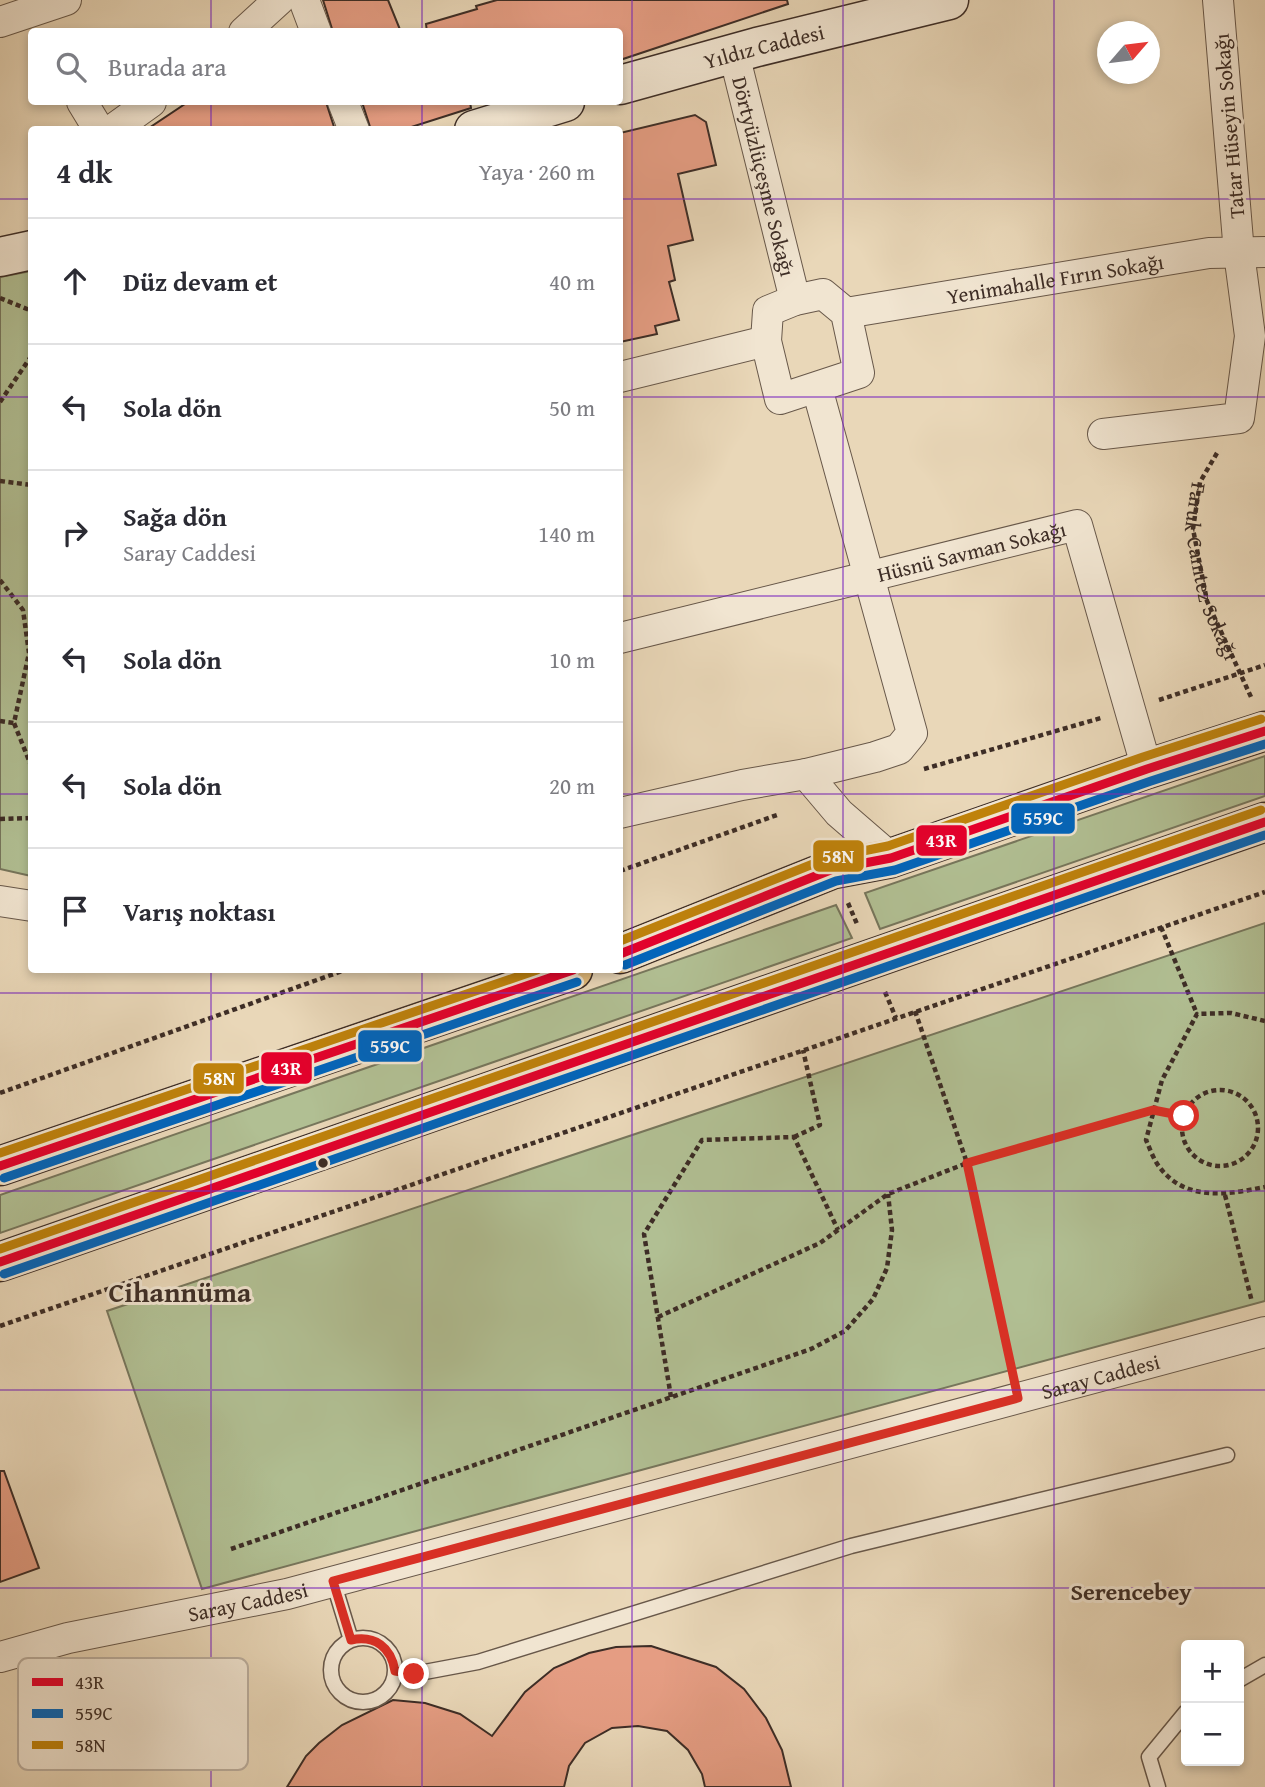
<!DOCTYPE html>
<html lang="tr">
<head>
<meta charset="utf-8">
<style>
  body { margin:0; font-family:"Gentium Book Plus",serif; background:#f7f7f7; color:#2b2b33 }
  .controls { position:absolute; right:21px; bottom:21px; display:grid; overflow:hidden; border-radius:7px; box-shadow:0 4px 10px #0003 }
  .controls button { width:63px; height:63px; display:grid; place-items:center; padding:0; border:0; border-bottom:2px solid #e1e1e2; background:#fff; color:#2b2b33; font:35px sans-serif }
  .compass { position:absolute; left:1097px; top:21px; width:63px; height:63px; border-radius:50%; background:#fff; box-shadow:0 4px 10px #0003; rotate:62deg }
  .stop { position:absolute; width:21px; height:21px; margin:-16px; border:5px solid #d93025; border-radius:50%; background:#fff }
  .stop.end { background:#d93025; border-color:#fff; box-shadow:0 2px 7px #0008 }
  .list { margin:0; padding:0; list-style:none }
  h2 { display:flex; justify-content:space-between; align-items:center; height:91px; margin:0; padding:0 28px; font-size:30px }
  h2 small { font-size:23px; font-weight:400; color:#7c7c81 }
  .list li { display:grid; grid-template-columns:46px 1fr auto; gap:21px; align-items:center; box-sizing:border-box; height:126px; padding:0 28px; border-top:2px solid #e1e1e2 }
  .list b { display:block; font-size:26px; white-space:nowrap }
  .list p { margin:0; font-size:23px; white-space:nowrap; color:#7c7c81 }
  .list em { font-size:23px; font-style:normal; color:#7c7c81 }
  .icon { flex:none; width:38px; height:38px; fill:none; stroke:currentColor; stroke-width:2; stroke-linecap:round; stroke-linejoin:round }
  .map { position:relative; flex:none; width:1265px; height:1787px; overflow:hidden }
  .search { position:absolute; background:#fff; box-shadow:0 4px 10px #0003; left:28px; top:28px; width:595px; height:77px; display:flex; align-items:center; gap:18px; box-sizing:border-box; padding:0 24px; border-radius:7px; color:#7c7c81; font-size:26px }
  .panel { position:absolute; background:#fff; box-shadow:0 4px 10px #0003; left:28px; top:126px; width:595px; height:847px; border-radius:7px }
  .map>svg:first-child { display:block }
  .green { fill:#b1bf93; stroke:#77765c; stroke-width:2 }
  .building { fill:#e59d83; stroke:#3d2d26; stroke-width:2 }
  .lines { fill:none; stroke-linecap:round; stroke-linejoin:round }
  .lane-casing { stroke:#68584a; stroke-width:17 }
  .street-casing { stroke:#68584a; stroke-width:32 }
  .secondary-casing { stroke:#3d2d26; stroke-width:41 }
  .primary-casing { stroke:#3d2d26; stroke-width:41 }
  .path { stroke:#3d2d26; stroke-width:4.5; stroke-dasharray:5 3.5; stroke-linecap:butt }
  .lane { stroke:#f1e5d1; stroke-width:14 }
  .street { stroke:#f1e5d1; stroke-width:30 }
  .secondary { stroke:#f1e5d1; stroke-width:38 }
  .primary { stroke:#e4bc7c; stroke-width:38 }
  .bus-1-casing { stroke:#f1e5d1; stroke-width:14 }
  .bus-2-casing { stroke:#f1e5d1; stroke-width:14 }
  .bus-3-casing { stroke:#f1e5d1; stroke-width:14 }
  .bus-1 { stroke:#e4002b; stroke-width:9 }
  .bus-2 { stroke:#0065bd; stroke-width:9 }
  .bus-3 { stroke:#bf820b; stroke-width:9 }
  .route { stroke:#d93025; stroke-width:9 }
  .grid { fill:none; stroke:#7b2cbf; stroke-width:2; stroke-opacity:0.55 }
  .bus-dot { fill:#3d2d26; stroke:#f1e5d1; stroke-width:2.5 }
  .labels { text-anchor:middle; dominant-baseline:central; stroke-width:6; stroke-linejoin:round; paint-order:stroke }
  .street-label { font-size:21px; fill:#3d2d26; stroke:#f1e5d1 }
  .quarter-label { font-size:24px; font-weight:bold; fill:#3d2d26; stroke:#f1e5d1 }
  .district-label { font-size:28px; font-weight:bold; fill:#3d2d26; stroke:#f1e5d1 }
  .key { fill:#f1e5d1; stroke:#bbae9e; stroke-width:2 }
  .key-label { font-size:19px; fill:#3d2d26 }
  .line-badge { stroke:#f1e5d1; stroke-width:2.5 }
  .badge-label { font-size:19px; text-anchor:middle; font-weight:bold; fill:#fff }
</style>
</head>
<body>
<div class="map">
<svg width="1265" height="1787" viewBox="0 0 1265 1787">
  <rect width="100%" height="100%" fill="#e9d7b8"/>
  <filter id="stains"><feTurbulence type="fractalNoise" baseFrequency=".00286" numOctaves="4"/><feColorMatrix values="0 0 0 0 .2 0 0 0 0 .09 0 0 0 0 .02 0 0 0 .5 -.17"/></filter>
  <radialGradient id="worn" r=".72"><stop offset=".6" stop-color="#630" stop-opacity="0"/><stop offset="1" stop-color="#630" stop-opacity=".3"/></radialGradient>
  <!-- green -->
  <path class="green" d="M31 271H32L31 876 0 869V277Z
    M1265 756V796L880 929 865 893Z
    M836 905 852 938 0 1233V1195Z
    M1265 923V1301L202 1589 107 1311Z"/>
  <!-- building -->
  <path class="building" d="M323 0H388L401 32H333Z
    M497 0H787L788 4 620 60V32H427L426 24 477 9 476 6Z
    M188 102H326L335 130H146Z
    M362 102H470L471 108 402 130H371Z
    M695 115 706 122 716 165 678 174 693 240 668 246 675 280 669 282 679 320 655 326 657 334 620 342V133Z
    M0 1471H4L39 1568 0 1582Z
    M651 1646 716 1667 744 1689 766 1718 782 1750 791 1787H705L702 1774 688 1750 667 1731 638 1726 612 1728 585 1743 569 1766 564 1787H287L306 1756 319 1743 342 1725 393 1700 425 1703 460 1714 492 1736 525 1692 554 1668 589 1653 616 1647Z"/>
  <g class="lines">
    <!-- lane casing -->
    <g class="lane-casing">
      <path id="lane" d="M333 1581 351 1640
        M331 1670a32 32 0 1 1 64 0a32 32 0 1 1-64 0Z
        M395 1671 414 1674 478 1662 851 1546 1227 1455
        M1239 1680 1265 1665
        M1158 1787 1149 1757 1186 1712"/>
    </g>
    <!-- street casing -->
    <g class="street-casing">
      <g id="street">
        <path d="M304 0 316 32"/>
        <path d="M0 22 66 0"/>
        <path d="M244 32 279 0"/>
        <path id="s2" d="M734 54 795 300"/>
        <path d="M82 102 99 130"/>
        <path d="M343 102 354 130"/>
        <path d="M112 130 151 102"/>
        <path d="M823 294 846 313 859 373 780 399 766 341 768 311 795 300Z"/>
        <path id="s3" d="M846 313 1209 253 1265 252"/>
        <path d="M620 377 766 341"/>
        <path d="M1103 434 1239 418 1250 336 1239 253 1218 0"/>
        <path id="s4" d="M620 638 1077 525 1147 769"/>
        <path d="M806 774 839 813 891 858"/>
        <path d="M620 813 742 785 806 774 875 757 899 749 912 733 817 388"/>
        <path d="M0 901 32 906"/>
        <path id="s5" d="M0 1657 68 1638 287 1594 1265 1332"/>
      </g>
    </g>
    <!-- secondary casing -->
    <g class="secondary-casing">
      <g id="secondary">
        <path id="s6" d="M620 85 757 47 949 0"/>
        <path d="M474 130 565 102"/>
        <path d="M0 257 32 250"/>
      </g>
    </g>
    <!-- primary casing -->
    <g class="primary-casing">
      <path id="primary" d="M620 954 833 869 891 858 1147 769 1265 731
        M0 1166 573 970
        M0 1262 1265 822"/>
    </g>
    <!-- path -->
    <g class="path">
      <path d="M0 298 32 311"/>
      <path d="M0 402 32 355"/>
      <path id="s1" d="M1217 453 1200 482 1193 529 1207 601 1251 697"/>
      <path d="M0 481 32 485"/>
      <path d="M0 580 23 610 29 653 14 723 32 768"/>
      <path d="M1159 700 1265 665"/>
      <path d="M0 721 14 723"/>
      <path d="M924 769 1101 718"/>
      <path d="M0 819 32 818"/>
      <path d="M620 871 777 815"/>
      <path d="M848 903 857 924"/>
      <path d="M1161 927 1197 1014"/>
      <path d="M885 992 896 1018"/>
      <path d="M915 1011 967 1163 1011 1366"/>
      <path d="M1265 1021 1231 1013 1197 1014 1162 1080 1146 1140C1150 1149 1154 1161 1161 1169 1187 1202 1230 1194 1265 1187"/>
      <circle cx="1220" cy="1128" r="38"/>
      <path d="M0 1093 345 970"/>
      <path d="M794 1137 820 1125 803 1050"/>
      <path d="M1225 1195 1252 1302"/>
      <path d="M658 1317 820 1243 888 1194 967 1163 1153 1110 1183 1118"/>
      <path d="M0 1326 1265 892"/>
      <path d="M671 1397 644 1234 702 1140 794 1137 838 1230"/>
      <path d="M231 1549 811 1349 845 1331 873 1299 887 1268 892 1230 888 1194"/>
    </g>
    <!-- lane -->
    <use href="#lane" class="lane"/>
    <!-- street -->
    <use href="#street" class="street"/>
    <!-- secondary -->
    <use href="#secondary" class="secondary"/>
    <!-- primary -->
    <use href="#primary" class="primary"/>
    <!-- bus-1 casing -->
    <g class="bus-1-casing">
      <path id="bus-1" d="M620 954 833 869 891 858 1147 769 1265 731
        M0 1166 573 970
        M0 1262 1265 822"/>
    </g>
    <!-- bus-2 casing -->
    <g class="bus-2-casing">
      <path id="bus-2" d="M625 965 836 881 895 870 1151 781 1265 744
        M4 1178 577 982
        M4 1274 1265 835"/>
    </g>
    <!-- bus-3 casing -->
    <g class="bus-3-casing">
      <path id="bus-3" d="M620 941 828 858 888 846 1143 757 1261 719
        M0 1153 537 970
        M0 1249 1261 810"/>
    </g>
    <!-- bus-1 -->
    <use href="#bus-1" class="bus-1"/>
    <!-- bus-2 -->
    <use href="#bus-2" class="bus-2"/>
    <!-- bus-3 -->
    <use href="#bus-3" class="bus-3"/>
  </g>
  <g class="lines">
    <!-- route -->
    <path class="route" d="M414 1674 395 1671C391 1647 375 1635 351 1640L333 1581 1018 1398 967 1163 1153 1110 1184 1116"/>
  </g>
  <!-- grid -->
  <path class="grid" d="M211 0V32M422 0V32M632 0V1787M843 0V1787M1054 0V1787M211 102V130M422 102V130M0 199H32M620 199H1265M0 397H32M620 397H1265M0 596H32M620 596H1265M0 794H32M620 794H1265M211 970V1787M422 970V1787M0 993H1265M0 1191H1265M0 1390H1265M0 1588H1265"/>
  <!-- markers -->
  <circle class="bus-dot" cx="323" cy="1163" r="6"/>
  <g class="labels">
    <!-- street labels -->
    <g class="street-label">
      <text stroke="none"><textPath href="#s6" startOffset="149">Yıldız Caddesi</textPath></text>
      <text transform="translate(1229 126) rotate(-95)">Tatar Hüseyin Sokağı</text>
      <text stroke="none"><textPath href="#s2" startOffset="126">Dörtyüzlüçeşme Sokağı</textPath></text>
      <text stroke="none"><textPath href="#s3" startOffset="212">Yenimahalle Fırın Sokağı</textPath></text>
      <text stroke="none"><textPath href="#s4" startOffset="362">Hüsnü Savman Sokağı</textPath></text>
      <text stroke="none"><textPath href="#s1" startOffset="126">Faruk Canıtez Sokağı</textPath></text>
      <text stroke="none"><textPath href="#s5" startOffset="1136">Saray Caddesi</textPath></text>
      <text stroke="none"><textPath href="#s5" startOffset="254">Saray Caddesi</textPath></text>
    </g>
    <!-- quarter labels -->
    <g class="quarter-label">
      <text x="1131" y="1591">Serencebey</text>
    </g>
    <!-- district labels -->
    <g class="district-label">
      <text x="180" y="1291">Cihannüma</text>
    </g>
  </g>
  <!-- legend -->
  <rect x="18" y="1658" width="230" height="112" rx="10" class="key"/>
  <rect x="32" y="1678" width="31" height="8" fill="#e4002b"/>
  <rect x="32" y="1709" width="31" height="9" fill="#0065bd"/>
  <rect x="32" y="1741" width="31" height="8" fill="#bf820b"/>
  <g class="key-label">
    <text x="75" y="1689">43R</text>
    <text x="75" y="1720">559C</text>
    <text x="75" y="1752">58N</text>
  </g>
  <g class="line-badge">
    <rect x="1010" y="802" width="66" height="33" rx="7" fill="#0065bd"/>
    <rect x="915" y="824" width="53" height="33" rx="7" fill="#e4002b"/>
    <rect x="812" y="839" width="53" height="34" rx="7" fill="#bf820b"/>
    <rect x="357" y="1029" width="66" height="34" rx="7" fill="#0065bd"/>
    <rect x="260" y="1051" width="53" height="34" rx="7" fill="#e4002b"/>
    <rect x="192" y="1062" width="53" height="33" rx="7" fill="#bf820b"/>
  </g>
  <g class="badge-label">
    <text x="1043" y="825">559C</text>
    <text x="941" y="847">43R</text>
    <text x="838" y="863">58N</text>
    <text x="390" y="1053">559C</text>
    <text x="286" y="1075">43R</text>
    <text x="219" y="1085">58N</text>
  </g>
  <rect width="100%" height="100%" filter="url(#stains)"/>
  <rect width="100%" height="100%" fill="url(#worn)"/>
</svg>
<div class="controls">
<button>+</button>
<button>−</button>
</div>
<svg class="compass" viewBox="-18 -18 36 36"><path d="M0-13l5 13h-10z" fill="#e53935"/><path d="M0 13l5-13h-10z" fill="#7c7c81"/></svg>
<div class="stop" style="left:1184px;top:1116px"></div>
<div class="stop end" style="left:414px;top:1674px"></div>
<div class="search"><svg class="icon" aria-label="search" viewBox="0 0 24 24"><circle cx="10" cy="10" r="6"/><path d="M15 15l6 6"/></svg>Burada ara</div>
<section class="panel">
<h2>4 dk<small>Yaya · 260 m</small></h2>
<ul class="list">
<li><svg class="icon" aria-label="ahead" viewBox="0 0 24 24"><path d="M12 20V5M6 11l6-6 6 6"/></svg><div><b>Düz devam et</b></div><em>40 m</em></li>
<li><svg class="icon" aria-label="left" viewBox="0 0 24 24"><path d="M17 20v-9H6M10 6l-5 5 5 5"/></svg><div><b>Sola dön</b></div><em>50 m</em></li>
<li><svg class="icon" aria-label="right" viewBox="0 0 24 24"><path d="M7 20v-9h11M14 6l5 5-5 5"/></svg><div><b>Sağa dön</b><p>Saray Caddesi</p></div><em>140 m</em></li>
<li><svg class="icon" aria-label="left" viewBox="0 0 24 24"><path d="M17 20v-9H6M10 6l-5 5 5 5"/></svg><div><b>Sola dön</b></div><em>10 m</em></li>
<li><svg class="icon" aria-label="left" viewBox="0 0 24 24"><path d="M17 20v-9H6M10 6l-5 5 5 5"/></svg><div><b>Sola dön</b></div><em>20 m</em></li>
<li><svg class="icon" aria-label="arrive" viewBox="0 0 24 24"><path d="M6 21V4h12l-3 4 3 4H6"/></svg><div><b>Varış noktası</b></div></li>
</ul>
</section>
</div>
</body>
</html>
